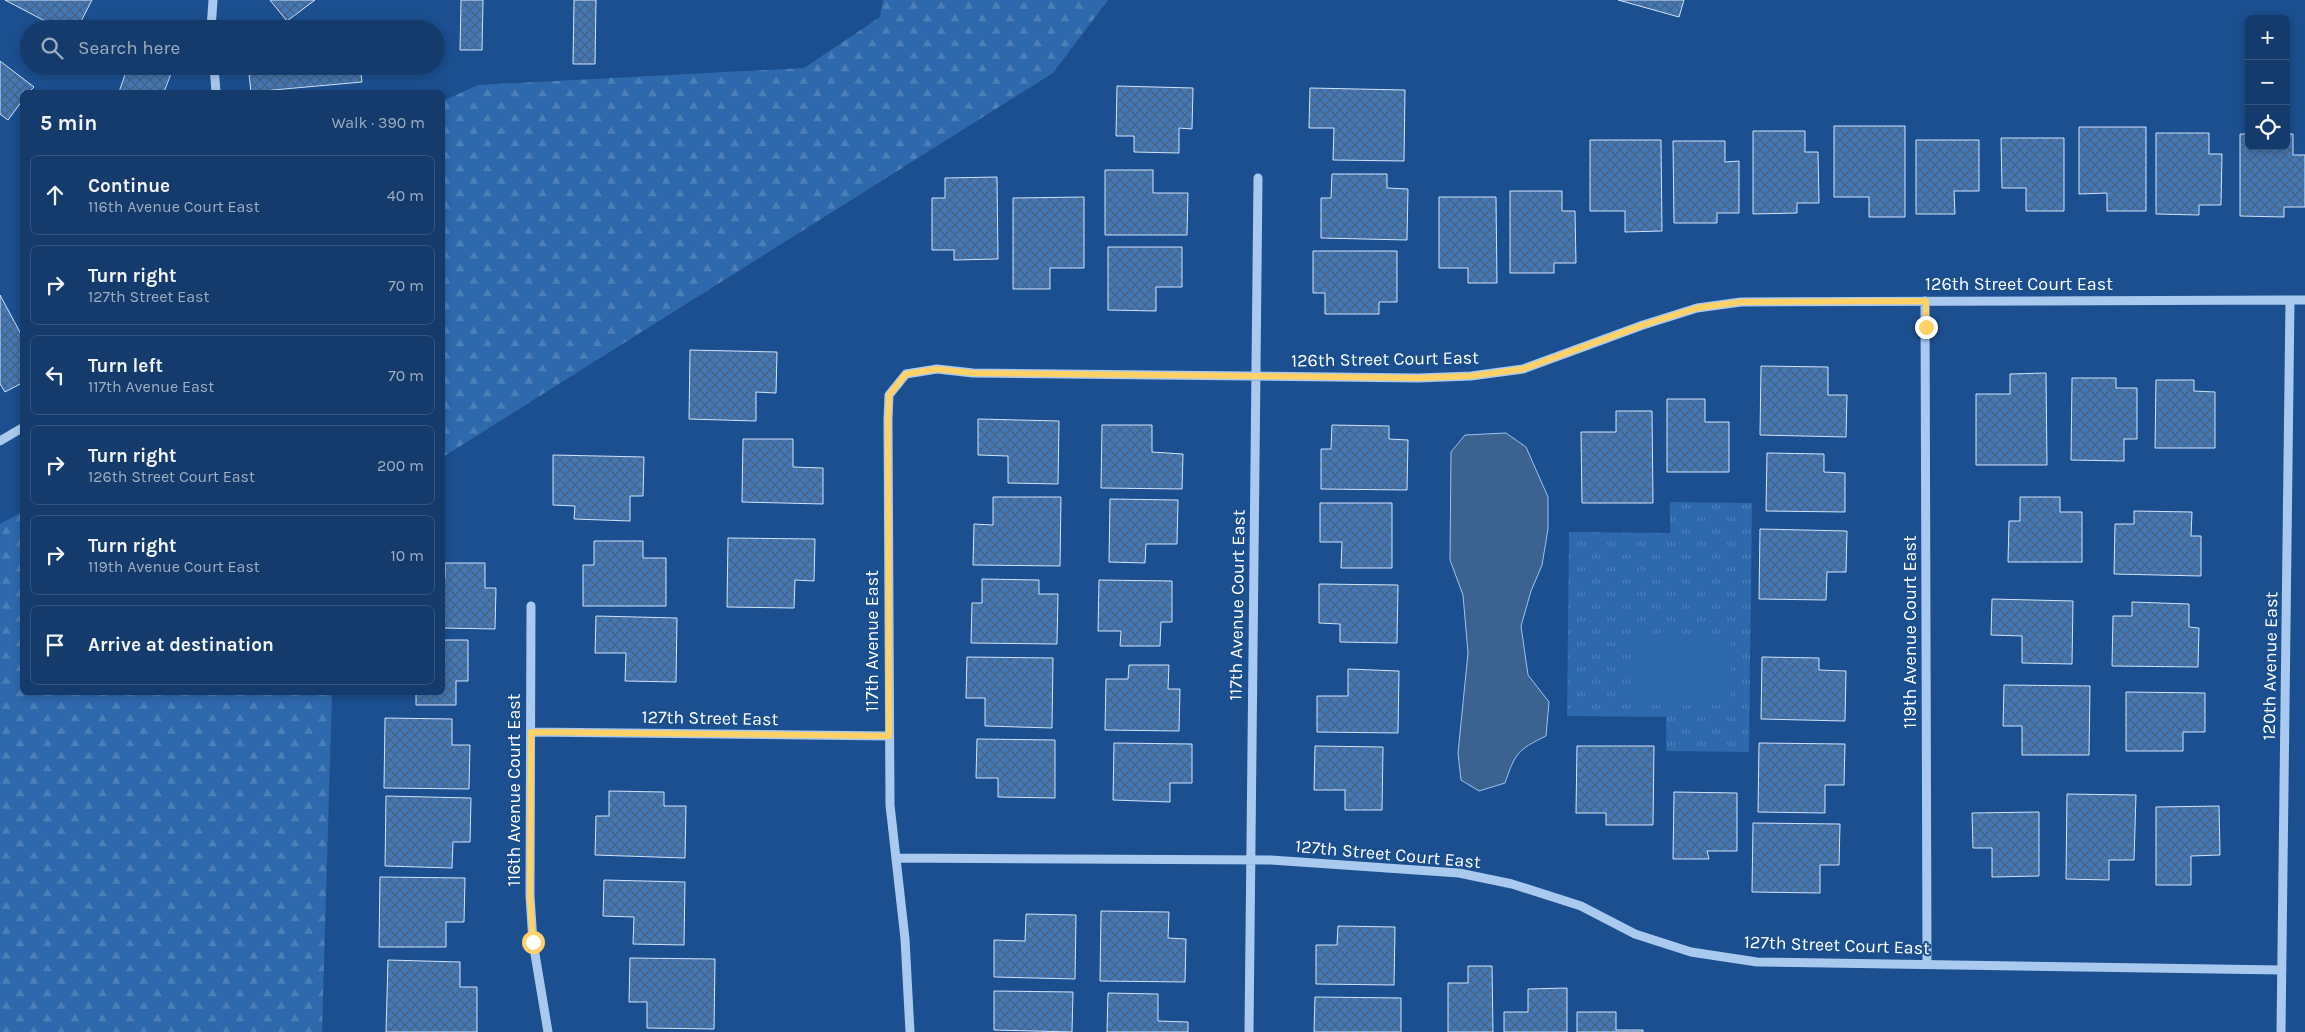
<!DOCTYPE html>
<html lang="en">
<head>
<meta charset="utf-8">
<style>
  body { margin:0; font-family:Karla,sans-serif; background:#1d4271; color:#f1f3f6 }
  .controls { position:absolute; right:15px; top:15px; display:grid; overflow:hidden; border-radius:8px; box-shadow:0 2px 8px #0003 }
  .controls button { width:45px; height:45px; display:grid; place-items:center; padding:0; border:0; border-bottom:1px solid #33557e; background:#143b6b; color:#f1f3f6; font:25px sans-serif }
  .stop { position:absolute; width:15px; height:15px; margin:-11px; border:4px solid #ffd166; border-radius:50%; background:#fff }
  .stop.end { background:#ffd166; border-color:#fff; box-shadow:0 1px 5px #0008 }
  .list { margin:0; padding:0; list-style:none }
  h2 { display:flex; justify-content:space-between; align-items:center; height:65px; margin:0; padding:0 20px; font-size:21px }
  h2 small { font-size:16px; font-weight:400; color:#9dadc1 }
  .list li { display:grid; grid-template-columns:32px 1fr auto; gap:15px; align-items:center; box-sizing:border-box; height:80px; margin:0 10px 10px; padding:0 10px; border:1px solid #33557e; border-radius:8px }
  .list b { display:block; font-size:19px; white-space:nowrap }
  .list p { margin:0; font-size:16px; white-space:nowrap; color:#9dadc1 }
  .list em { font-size:16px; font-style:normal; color:#9dadc1 }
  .icon { flex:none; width:28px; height:28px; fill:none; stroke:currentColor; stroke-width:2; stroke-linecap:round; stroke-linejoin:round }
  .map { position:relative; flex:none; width:2305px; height:1032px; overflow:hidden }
  .search { position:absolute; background:#143b6b; box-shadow:0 2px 8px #0003; left:20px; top:20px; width:425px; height:55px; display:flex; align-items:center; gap:12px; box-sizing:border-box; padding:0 18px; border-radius:28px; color:#9dadc1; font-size:19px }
  .panel { position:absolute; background:#143b6b; box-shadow:0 2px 8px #0003; left:20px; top:90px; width:425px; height:605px; border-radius:8px }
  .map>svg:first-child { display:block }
  .grass { fill:url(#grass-tufts) }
  .forest { fill:url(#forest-firs) }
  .pitch { fill:#2e69ad }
  .water { fill:#3c6290; stroke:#9cc4f0 }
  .building { fill:url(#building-cross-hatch); stroke:#cfe3fa }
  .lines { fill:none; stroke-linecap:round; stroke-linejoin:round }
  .minor { stroke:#a9c9ee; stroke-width:9 }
  .route { stroke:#ffd166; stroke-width:6 }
  .labels { text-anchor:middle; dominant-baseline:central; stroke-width:4; stroke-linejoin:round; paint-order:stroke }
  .street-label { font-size:18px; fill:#fff; stroke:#1b4f8f }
</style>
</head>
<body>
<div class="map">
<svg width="2305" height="1032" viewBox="0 0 2305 1032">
  <defs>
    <pattern id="grass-tufts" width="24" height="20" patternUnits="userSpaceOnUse" patternTransform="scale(1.25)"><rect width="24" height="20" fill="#2e69ad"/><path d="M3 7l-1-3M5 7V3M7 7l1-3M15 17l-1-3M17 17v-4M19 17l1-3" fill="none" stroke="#4d80b9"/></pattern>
    <pattern id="forest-firs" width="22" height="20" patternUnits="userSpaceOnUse" patternTransform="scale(1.25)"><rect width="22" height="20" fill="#2e69ad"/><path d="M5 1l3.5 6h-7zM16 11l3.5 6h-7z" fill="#4d80b9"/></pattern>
    <pattern id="building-cross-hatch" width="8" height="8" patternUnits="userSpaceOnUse" patternTransform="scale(1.25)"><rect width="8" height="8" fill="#4478b7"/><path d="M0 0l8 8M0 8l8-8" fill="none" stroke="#486282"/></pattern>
  </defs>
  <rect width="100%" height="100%" fill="#1b4f8f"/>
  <!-- grass -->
  <path class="grass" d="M1670 502 1752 503 1749 752 1666 751V717L1567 716 1569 532 1670 533Z"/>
  <!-- forest -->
  <path class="forest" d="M883 0H1108L1053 73 443 457V101L478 85 804 68 880 17Z
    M22 512V692L332 693 322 1032H0V524Z"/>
  <!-- pitch -->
  <path class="pitch" d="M1731 640V705H1632V641Z"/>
  <!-- water -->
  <path class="water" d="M1506 433 1526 447 1548 497V529L1542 565 1531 591 1521 626 1528 675 1549 702 1546 736C1517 750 1515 754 1505 783L1479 791 1461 780 1458 753 1468 653 1463 595 1450 560 1451 452 1465 435Z"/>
  <!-- building -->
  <path class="building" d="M5 0H92L77 29H60Z
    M270 0H315L287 21Z
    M461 0H483L482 50H460Z
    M574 0H596L595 64H573Z
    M1618 0H1684L1679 17Z
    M0 61 34 87 29 92H22V101L8 120 0 114Z
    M128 66H174L164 92H119Z
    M248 66H360L362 82 251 92Z
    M1117 86 1193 88 1192 129 1179 128V153L1134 152V136H1116Z
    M1310 88 1405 90 1404 161 1333 160 1334 128H1309Z
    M1834 126H1905V217H1869V197H1834Z
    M2079 127H2146V211H2107V193L2079 194Z
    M1753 131H1805V152H1818L1819 203H1797V213L1753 214Z
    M2156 133H2209V154H2222L2221 205H2199V215L2156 214Z
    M2240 134H2249V146H2286V134H2293V155H2305V207H2284V217L2240 216Z
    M2001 138H2064V211H2026V188H2002Z
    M1590 140H1661L1662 231 1625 232V211H1590Z
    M1916 140H1979V191H1954L1955 214H1916Z
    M1673 141H1725V162L1739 161V213H1717V223H1674Z
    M1105 170H1153V193H1188L1187 235H1105Z
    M1332 174H1387V188L1408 189 1407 240 1321 238V198H1331Z
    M997 177 998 259 954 260V250H932V198H945V178Z
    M1510 191H1562V211H1575L1576 263H1554V273H1510Z
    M1084 197V268H1050V289H1013V198Z
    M1439 197H1496L1497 283H1468V268H1439Z
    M1108 247H1182V287H1156V311L1108 310Z
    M1313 251H1397V302H1379V314H1325V293H1313Z
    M0 295 22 336V383L5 392 0 384Z
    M690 350 777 352 776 393 756 392V421L689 419Z
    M1761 366 1828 367V395H1847L1846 437 1760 435Z
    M2046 373 2047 465H1976V394H2010V374Z
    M2072 378H2116V388H2137V439H2124V461L2071 460Z
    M2156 380H2194V391L2215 392V448H2155Z
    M1667 399H1705V422H1729V472H1667Z
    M1616 411H1652L1653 503H1582L1581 432H1616Z
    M978 419 1059 421 1058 484 1008 483V456L978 455Z
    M1102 425H1152V452L1183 454 1182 489 1101 488Z
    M1332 425 1389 426V439L1408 440 1407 490 1321 489V449H1331Z
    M743 439H793V467L823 468V504L742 502Z
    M1767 453 1824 454V472L1845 473V512L1766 511Z
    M553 455 644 457 643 496H630V521L574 519 575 506 553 505Z
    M993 497H1061L1060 566 973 565 974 524 993 525Z
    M2020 497H2060V512H2082V562H2008L2009 521H2020Z
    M1110 499 1178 500 1177 544H1146L1145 563 1109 562Z
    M1320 503H1392V568H1341L1342 542H1320Z
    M2134 511 2192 512 2191 536H2201V576L2114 574 2115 524H2134Z
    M1760 529 1847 531 1846 572H1827L1826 600 1759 599Z
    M728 538 815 539 814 581 795 580 794 608 727 607Z
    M594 541H643V558H666V606H583V565H594Z
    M445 563H485V588H496L495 629 442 628V578H445Z
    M982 579 1039 580V594H1058L1057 644 971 643 972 603H982Z
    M1099 580 1172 581V622H1161L1160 646H1120L1121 631H1098Z
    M1319 584 1398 585 1397 643 1340 642V624L1319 623Z
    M1992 599 2073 601 2072 664 2022 663V636L1991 635Z
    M2132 602 2189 604V627L2199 628 2198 667 2112 666 2113 616H2132Z
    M596 616 677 618 676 682 625 681 626 653H595Z
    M442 640H468V681H456V705H416V692H442Z
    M967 657 1053 658 1052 728 985 726V698H966Z
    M1762 657 1819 658V670L1846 671 1845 721 1761 719Z
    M1129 665H1169L1168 689H1180L1179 731 1105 730 1106 679H1128Z
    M1348 669 1399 671 1398 733 1317 732V696H1348Z
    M2004 685 2090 686 2089 755H2022V726H2003Z
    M2126 692 2205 693V732H2183V751H2126Z
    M385 718 452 719V745H470L469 789 384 788Z
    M977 739 1055 740V798L998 797V778H976Z
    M1114 743 1192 744V783H1170V802L1113 800Z
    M1759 743 1845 744 1844 785H1825V813L1758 812Z
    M1315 746 1383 747 1382 810H1345V790H1314Z
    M1577 746H1654L1653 825H1606V813H1576Z
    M609 791 664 792V806H686L685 858 595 855 596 816H609Z
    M1674 792 1737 793V851H1707L1709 859H1673Z
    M2067 794 2136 795 2134 860H2109V880L2066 879Z
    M386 796 471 798 470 842H453L452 868 385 866Z
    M2219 806 2220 855 2191 856V885H2156V807Z
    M2039 812V876L1992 877V848H1973L1972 813Z
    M1753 823 1840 824 1839 865H1820V893L1752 892Z
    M380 877 465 878 464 922H446V947H379Z
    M604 880 685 882 684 945 633 944 634 917 603 916Z
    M1101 911 1169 912 1168 938 1186 939 1185 982 1100 981Z
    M1026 914 1076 915 1075 979 994 977V940L1025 941Z
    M1338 926 1395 927 1394 985 1316 984V945H1337Z
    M630 958 715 959 714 1029 647 1028V1002H629Z
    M388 960 460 962V987H477V1032H386Z
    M1468 966H1492L1493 1032H1448V983H1468Z
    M1567 988V1032H1504V1012H1528V989Z
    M994 991 1073 992 1072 1032 994 1030Z
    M1108 993 1158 994V1021L1188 1022V1032H1107Z
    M1315 997 1401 998V1032H1314Z
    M1577 1012H1616V1030H1643V1032H1577Z"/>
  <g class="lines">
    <!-- minor -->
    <path class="minor" d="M211 29 213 0
      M214 66 216 92
      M1925 301 1927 963
      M0 441 22 428
      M531 606 530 896 533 942 548 1032
      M531 732 889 736
      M896 858 1271 860 1459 873 1512 884 1581 906 1635 934 1691 952 1757 962 2282 970
      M910 1032 905 939 890 805 888 419 889 395 906 374 937 369 973 373 1418 378 1471 376 1523 369 1643 325 1697 308 1741 302 2305 300
      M1249 1032 1258 178
      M2281 1032 2290 300"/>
  </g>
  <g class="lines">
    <!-- route -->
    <path class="route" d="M533 942 530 896 531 732 889 736 888 420 889 395 906 374 937 369 973 373 1418 378 1471 376 1523 369 1643 325 1697 308 1741 302 1926 301V327"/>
  </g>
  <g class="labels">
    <!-- street labels -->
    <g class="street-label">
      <text x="2019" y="284">126th Street Court East</text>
      <text transform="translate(1385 359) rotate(-1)">126th Street Court East</text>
      <text transform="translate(1237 605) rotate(-89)">117th Avenue Court East</text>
      <text transform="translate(1910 632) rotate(-90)">119th Avenue Court East</text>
      <text transform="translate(872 641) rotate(-90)">117th Avenue East</text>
      <text transform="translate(2270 666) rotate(-89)">120th Avenue East</text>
      <text transform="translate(710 718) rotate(1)">127th Street East</text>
      <text transform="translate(514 790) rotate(-90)">116th Avenue Court East</text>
      <text transform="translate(1388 854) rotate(5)">127th Street Court East</text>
      <text transform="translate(1837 945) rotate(2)">127th Street Court East</text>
    </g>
  </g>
</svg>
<div class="controls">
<button>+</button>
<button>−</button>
<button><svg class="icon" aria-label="locate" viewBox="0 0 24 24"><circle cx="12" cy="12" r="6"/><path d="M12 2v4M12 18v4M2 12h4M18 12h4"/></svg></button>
</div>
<div class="stop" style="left:533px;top:942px"></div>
<div class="stop end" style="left:1926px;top:327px"></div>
<div class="search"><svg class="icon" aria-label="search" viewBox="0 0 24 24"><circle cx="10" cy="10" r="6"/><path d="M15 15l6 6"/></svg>Search here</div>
<section class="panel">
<h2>5 min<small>Walk · 390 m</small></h2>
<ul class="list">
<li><svg class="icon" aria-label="ahead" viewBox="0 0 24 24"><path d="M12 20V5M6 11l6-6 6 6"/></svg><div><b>Continue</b><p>116th Avenue Court East</p></div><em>40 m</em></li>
<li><svg class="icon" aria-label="right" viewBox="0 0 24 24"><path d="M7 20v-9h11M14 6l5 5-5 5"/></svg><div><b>Turn right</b><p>127th Street East</p></div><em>70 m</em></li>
<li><svg class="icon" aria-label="left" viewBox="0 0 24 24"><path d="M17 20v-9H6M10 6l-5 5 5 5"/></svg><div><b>Turn left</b><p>117th Avenue East</p></div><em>70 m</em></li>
<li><svg class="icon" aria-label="right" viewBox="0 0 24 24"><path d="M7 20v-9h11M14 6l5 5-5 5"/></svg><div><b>Turn right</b><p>126th Street Court East</p></div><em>200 m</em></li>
<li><svg class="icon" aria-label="right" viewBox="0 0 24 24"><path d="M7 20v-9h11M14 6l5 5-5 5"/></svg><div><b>Turn right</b><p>119th Avenue Court East</p></div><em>10 m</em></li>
<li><svg class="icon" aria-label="arrive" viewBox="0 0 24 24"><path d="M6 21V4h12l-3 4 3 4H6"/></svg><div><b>Arrive at destination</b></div></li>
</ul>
</section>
</div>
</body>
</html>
